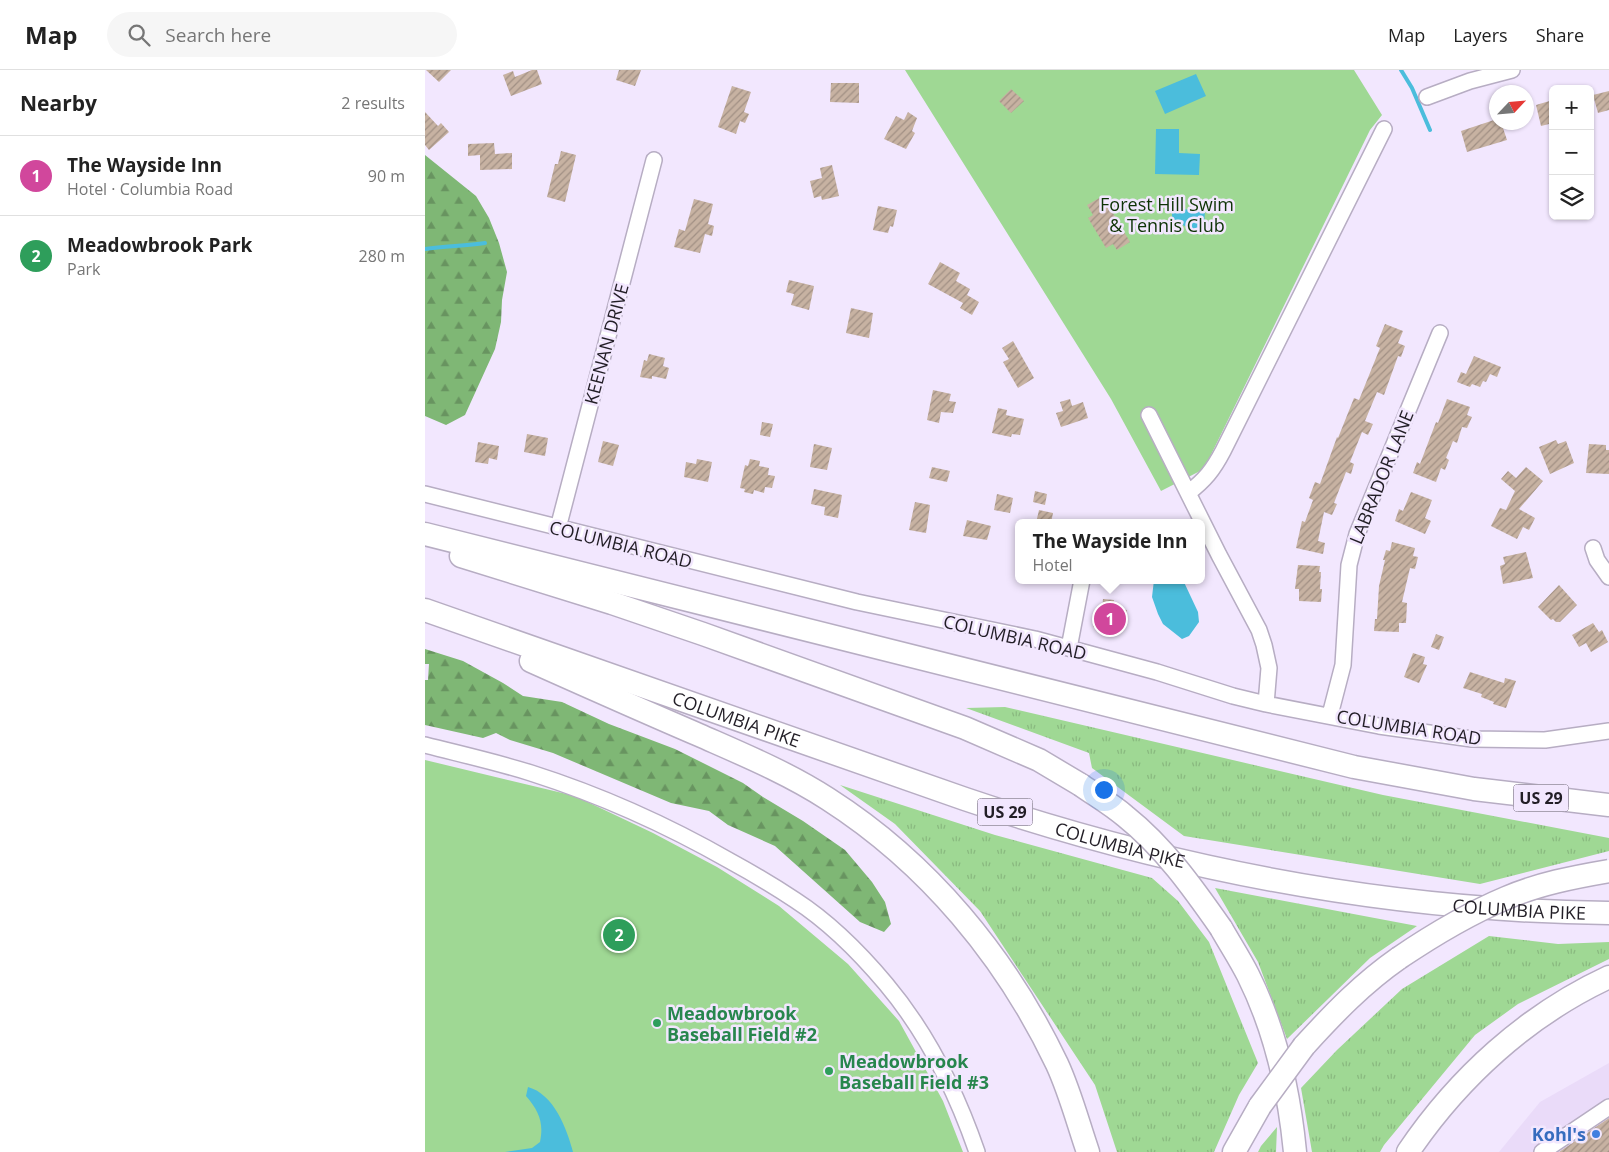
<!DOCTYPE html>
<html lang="en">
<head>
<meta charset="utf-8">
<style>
  body { margin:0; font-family:"Open Sans",sans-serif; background:#f6f6f6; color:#222 }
  .controls { position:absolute; right:15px; top:15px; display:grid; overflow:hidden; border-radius:8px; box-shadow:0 1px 4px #0004 }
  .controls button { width:45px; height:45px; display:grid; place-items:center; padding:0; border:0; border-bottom:1px solid #e0e0e0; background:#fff; color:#222; font:25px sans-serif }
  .compass { position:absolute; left:1064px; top:15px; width:45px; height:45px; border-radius:50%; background:#fff; box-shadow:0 1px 4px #0004; rotate:64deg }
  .you { position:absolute; left:678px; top:719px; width:18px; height:18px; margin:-12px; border:4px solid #fff; border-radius:50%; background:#1a73e8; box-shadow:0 0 0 8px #1a73e833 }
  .badge { display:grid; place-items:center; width:32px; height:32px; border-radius:50%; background:#db2777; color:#fff; font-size:16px; font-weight:700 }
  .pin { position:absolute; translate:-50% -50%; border:2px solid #fff; box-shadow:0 1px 5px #0006 }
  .popup { position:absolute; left:590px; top:449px; width:190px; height:65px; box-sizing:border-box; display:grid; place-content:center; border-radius:8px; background:#fff; filter:drop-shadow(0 1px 4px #0005); font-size:16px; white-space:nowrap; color:#767676 }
  .popup b { font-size:19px; color:#222 }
  .popup::after { content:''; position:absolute; left:50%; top:100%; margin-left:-10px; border:10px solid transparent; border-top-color:#fff }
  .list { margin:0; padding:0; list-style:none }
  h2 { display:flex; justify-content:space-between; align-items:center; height:65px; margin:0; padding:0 20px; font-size:21px }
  h2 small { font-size:16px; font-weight:400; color:#767676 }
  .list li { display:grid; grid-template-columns:32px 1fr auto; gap:15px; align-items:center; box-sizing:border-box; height:80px; padding:0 20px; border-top:1px solid #e0e0e0 }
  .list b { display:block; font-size:19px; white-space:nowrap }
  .list p { margin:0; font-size:16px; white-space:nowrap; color:#767676 }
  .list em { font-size:16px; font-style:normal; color:#767676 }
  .icon { flex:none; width:28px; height:28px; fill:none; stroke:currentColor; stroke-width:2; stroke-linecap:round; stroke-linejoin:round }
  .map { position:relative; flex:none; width:1184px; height:1082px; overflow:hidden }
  header { display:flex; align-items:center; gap:30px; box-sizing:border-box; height:70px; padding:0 25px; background:#fff; border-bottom:1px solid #e0e0e0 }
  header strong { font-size:24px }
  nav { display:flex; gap:28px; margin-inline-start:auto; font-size:18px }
  .search { width:350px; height:45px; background:#f6f6f6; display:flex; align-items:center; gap:12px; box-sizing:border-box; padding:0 18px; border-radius:28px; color:#767676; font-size:19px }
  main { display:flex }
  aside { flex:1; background:#fff }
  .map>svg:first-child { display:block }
  .built { fill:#eadbf9 }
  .grass { fill:url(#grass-tufts) }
  .forest { fill:url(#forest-firs) }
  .park { fill:#9fd894 }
  .water { fill:#4bbddc }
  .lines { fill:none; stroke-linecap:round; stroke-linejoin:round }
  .stream { stroke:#4bbddc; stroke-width:4 }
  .building { fill:url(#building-hatch) }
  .minor-casing { stroke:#b7adc3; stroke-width:18 }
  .highway-casing { stroke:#b7adc3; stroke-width:25 }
  .minor { stroke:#fff; stroke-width:15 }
  .highway { stroke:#fff; stroke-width:22 }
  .highway-bridge-casing { stroke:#b7adc3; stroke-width:25; stroke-linecap:butt }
  .highway-bridge { stroke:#fff; stroke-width:22 }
  .leisure-dot { fill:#2e9e5b; stroke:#f2e7fe; stroke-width:2 }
  .shop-dot { fill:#3f7fe0; stroke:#f2e7fe; stroke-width:2 }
  .labels { text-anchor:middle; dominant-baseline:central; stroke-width:5; stroke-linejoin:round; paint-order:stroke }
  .shield { fill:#f2e7fe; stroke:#605a67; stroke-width:1 }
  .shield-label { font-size:16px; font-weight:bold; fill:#221e26 }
  .park-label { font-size:18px; fill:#0d3305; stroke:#f2e7fe }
  .street-label { font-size:18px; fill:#221e26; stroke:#f2e7fe }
  .leisure-label { font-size:18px; font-weight:bold; fill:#27864d; stroke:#f2e7fe; text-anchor:start }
  .shop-label { font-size:18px; font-weight:bold; fill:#366cbe; stroke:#f2e7fe; text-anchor:end }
</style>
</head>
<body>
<header>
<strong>Map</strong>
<div class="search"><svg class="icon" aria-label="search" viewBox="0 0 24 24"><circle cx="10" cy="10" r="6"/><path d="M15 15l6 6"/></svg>Search here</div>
<nav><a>Map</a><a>Layers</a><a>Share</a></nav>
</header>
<main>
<aside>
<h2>Nearby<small>2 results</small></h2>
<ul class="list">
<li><span class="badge" style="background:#d1479c">1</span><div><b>The Wayside Inn</b><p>Hotel · Columbia Road</p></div><em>90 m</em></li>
<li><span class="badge" style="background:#2e9e5b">2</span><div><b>Meadowbrook Park</b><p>Park</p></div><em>280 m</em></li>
</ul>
</aside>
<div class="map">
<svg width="1184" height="1082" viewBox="0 0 1184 1082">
  <defs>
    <pattern id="grass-tufts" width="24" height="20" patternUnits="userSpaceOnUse" patternTransform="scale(1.25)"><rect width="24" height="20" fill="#9fd894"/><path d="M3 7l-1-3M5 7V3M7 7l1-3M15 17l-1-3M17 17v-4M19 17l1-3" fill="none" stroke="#89b97f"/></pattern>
    <pattern id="forest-firs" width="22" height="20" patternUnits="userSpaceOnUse" patternTransform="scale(1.25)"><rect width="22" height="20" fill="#7fb775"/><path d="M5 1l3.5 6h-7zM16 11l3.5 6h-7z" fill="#689460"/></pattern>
    <pattern id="building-hatch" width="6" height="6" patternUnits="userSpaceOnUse" patternTransform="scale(1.25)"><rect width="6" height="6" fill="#c7b2a2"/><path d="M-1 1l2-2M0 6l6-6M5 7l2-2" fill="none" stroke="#a19084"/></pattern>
  </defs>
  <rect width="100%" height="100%" fill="#f2e7fe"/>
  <!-- built -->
  <path class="built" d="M1184 993V1082H1074L1115 1032Z"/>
  <!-- grass -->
  <path class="grass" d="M580 637 958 725 1184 768V781L1055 814 759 766 667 698 664 683 541 638Z
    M415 715 570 765 727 808 753 831 784 872 833 993 814 1025 789 1082H692L670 1015 555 841 470 754Z
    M790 818 992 856 945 888 862 969 833 892Z
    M1064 866 1133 874 1184 872V889L1093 934 1050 965 959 1075 955 1082H887L876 1018 912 980 977 919Z
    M852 1057 851 1082H833L836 1076Z"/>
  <!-- forest -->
  <path class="forest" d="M0 85 51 126 64 148 74 173 82 202 77 230 76 252 70 279 40 345 21 355 0 346Z
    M0 579 38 591 78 613 98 626 137 632 184 654 250 679 318 713 338 727 378 751 420 780 447 812 460 832 466 854 459 862 435 852 350 776 303 755 284 741 246 733 128 683 85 670 71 663 58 668 0 655V610H3L4 594H0Z"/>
  <!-- park -->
  <path class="park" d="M480 0H929L957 45 945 60 779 399 736 421 686 329Z
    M0 690 150 726 228 763 292 797 354 836 423 894 474 951 518 1031 538 1082H0Z"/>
  <!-- water -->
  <path class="water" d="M771 4 781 26 740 44 730 21Z
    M731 59H754V83L775 84 774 105 730 104Z
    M747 139 780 140 779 160 765 159 747 149Z
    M729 510H758L773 542 774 552 764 566 757 569 738 554 733 544 727 527Z
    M103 1017C129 1024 142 1059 148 1082H80L107 1078 115 1072C119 1053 114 1041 101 1026Z"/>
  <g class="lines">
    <!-- stream -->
    <path class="stream" d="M976 0 987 18 1005 60
      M0 179C20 176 40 176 60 173"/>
  </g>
  <!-- building -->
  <path class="building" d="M1 0H26L14 12Z
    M107 0H112L117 14 86 26 78 5 88 1 90 7Z
    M194 0H216L210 16 191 10Z
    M406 13H434V33L405 32Z
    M307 16 326 22 319 42 324 44 320 53 315 51 311 64 293 57Z
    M586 19 599 31 586 43 574 31Z
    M1184 21V40L1173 43 1168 25Z
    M1128 30V53L1116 56 1111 35Z
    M0 42 13 56 16 53 24 62 4 80 0 75Z
    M483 42 492 48 487 61 490 63 481 79 459 69 471 46 479 50Z
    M1072 49V52H1076L1082 70 1042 82 1036 61Z
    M69 73 70 84 87 83V99L55 100V85L43 86V74Z
    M136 81 151 85 140 132 122 127 130 94H133Z
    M407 95 414 126 397 130 396 126 389 128 385 111 397 108 395 98Z
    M678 126 705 172 692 180 688 174 681 178 663 148 668 145 662 135Z
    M269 129 288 134 283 154 289 156 287 166 280 164 275 183 249 177 254 159 260 161Z
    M453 136 472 140 468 157 465 156 463 163 448 160Z
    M515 192 535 203 531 211 545 219 542 225 554 232 547 245 535 238 538 233 503 214Z
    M364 210 389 216 384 240 366 235 369 224 361 222Z
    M426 238 448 243 444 268 421 263Z
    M960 254 978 261 973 273 980 276 976 287 973 286 959 325 952 322 940 351 948 354 943 365 937 362 925 392 929 394 926 404 921 402 909 433 912 434 907 445 899 442 893 471 900 473 898 484 871 478 877 451 880 452 888 430 884 428 890 412 895 414 912 367 913 368 929 328 934 330 955 278 951 276Z
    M588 271 609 308 593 318 578 292 584 289 577 278Z
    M224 284 240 288 238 296 244 298 241 309 227 306V309L215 307 219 290 222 291Z
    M1049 286 1076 297 1072 307 1065 304 1061 312 1058 311 1055 317 1047 314 1045 317 1032 312 1036 302 1041 304Z
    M508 320 526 324 524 331 531 332 528 343 516 342 514 353 502 350Z
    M645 329 647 336 658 332 663 348 636 357 631 343 638 341 635 332Z
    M1022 329 1045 337 1042 345 1047 347 1042 358 1037 357 1032 373 1028 371 1021 388 1024 390 1020 400 1016 398 1011 412 988 403 992 392 995 394 1011 352 1013 353Z
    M573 338 582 340 581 345 599 349 595 365 587 364 586 367 567 363Z
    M337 352 348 354 345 367 335 365Z
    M102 364 123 368 120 386 99 382Z
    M1131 370 1133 374 1141 371 1149 393 1125 404 1114 377Z
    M178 371 194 375 188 396 173 392Z
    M53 372 74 376 72 390 64 388 63 394 50 392Z
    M389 374 407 378 402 400 385 397Z
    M1164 374 1181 375V380H1184V404L1161 403Z
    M272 389 287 392 283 412 259 407 261 392 271 394Z
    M325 389 335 391 334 396 344 398 343 405 350 406 347 418 340 417 339 423 329 420 328 424 319 422 320 419 315 418 320 395 323 396Z
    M507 397 525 401 522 412 504 408Z
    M1101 397 1118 411 1094 439 1110 448 1104 460 1098 457 1092 469 1066 456 1075 438 1081 440 1090 421 1076 409 1083 401 1091 408Z
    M389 419 417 425 413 448 399 445 400 437 386 434Z
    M610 421 622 424 620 435 608 432Z
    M986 422 1007 430 1000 448 1006 451 1000 464 970 451 974 439 978 441Z
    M572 424 588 428 585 443 569 440Z
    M490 432 505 435 501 463 484 460Z
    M614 440 628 443 626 453H611Z
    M542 450 566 456 562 470 538 466Z
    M967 472 990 478 988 486 993 487 990 499 985 498 977 532 982 533 981 553H974V562L949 561 950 549H952L954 516 960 490H958L961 480 965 481Z
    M1101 482 1108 508 1078 514 1075 496 1080 494 1078 487Z
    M873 495 895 496 894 502H896L895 519H897L896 532 874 531V519H870Z
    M1134 515 1152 535 1135 552H1131L1128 549 1126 550 1113 537Z
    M678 529 689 530 688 538 702 540 699 560 668 557 670 540 677 541Z
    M1168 553 1174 562 1177 560 1183 572 1166 582 1161 573 1154 577 1147 565Z
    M1011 564 1019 567 1014 580 1006 577Z
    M988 583 1000 587 998 594 1002 595 994 613 979 607Z
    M1045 602 1079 613 1080 608 1091 611 1081 638 1068 634 1069 632 1056 627 1057 624 1038 618Z
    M1184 1048V1082H1134Z"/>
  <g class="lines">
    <!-- minor casing -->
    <g class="minor-casing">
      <path id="minor" d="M1002 27 1045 11 1087 0
        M724 345 794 485 834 560 839 575 844 598 841 634
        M763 423C780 410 788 400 798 381L959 59
        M0 424 432 532 610 569 732 602 808 626 841 634 954 656 1047 669 1120 670 1184 661
        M133 458 229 90
        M1168 478 1172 490 1184 507
        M644 578 657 510
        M905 645 918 595 924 495 932 464 1015 263
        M0 675C35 684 71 692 106 703 175 725 242 755 305 791 327 803 349 816 370 830 404 852 435 883 461 914 503 964 531 1021 552 1082
        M1117 1082 1184 1037"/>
    </g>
    <!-- highway casing -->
    <g class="highway-casing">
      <g id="highway">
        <path d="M0 464 929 697 1049 719 1184 735"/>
        <path d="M36 486 187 533 278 564 540 658 614 690 656 715"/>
        <path id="s1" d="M0 540 540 729C747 799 965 841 1184 843"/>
        <path d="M106 591C162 616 218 641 274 665 317 684 363 703 403 729 503 793 581 887 632 994 645 1022 653 1053 663 1082"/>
        <path d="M796 858C805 874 815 889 823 905 851 961 864 1020 870 1082"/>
        <path d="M879 976C909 943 938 913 974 888"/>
        <path d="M809 1082 835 1036"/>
        <path d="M983 1082C1033 1008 1102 945 1184 907"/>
      </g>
    </g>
    <!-- minor -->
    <use href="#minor" class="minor"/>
    <!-- highway -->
    <use href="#highway" class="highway"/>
    <!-- highway-bridge casing -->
    <g class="highway-bridge-casing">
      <path id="highway-bridge" d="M656 715C670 725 686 734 700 746 739 777 768 818 796 858
        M974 888C1008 865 1043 844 1081 828 1113 814 1149 807 1184 801
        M835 1036 879 976"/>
    </g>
    <!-- highway-bridge -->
    <use href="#highway-bridge" class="highway-bridge"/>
  </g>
  <!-- markers -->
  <g class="leisure-dot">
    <circle cx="232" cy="953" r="5"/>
    <circle cx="404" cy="1001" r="5"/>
  </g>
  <circle class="shop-dot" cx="1171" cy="1064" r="5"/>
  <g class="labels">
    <!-- shield labels -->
    <g class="shield">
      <rect x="1088.5" y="714.5" width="55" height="27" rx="4"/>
      <rect x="552.5" y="728.5" width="55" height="27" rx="4"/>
    </g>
    <g class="shield-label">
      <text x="1116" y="728">US 29</text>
      <text x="580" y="742">US 29</text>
    </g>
    <!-- park labels -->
    <g class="park-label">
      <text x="742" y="134">Forest Hill Swim<tspan x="742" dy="21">&amp; Tennis Club</tspan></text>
    </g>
    <!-- street labels -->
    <g class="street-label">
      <text transform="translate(181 274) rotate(-75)">KEENAN DRIVE</text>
      <text transform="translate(956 407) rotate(-68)">LABRADOR LANE</text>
      <text transform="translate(196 474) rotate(14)">COLUMBIA ROAD</text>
      <text transform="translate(590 567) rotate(13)">COLUMBIA ROAD</text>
      <text stroke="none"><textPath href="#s1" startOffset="330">COLUMBIA PIKE</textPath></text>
      <text transform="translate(984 657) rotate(9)">COLUMBIA ROAD</text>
      <text stroke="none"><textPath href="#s1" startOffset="734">COLUMBIA PIKE</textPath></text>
      <text stroke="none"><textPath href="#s1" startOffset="1139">COLUMBIA PIKE</textPath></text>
    </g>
    <!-- leisure labels -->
    <g class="leisure-label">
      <text x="242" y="943">Meadowbrook<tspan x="242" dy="21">Baseball Field #2</tspan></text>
      <text x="414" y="991">Meadowbrook<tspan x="414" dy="21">Baseball Field #3</tspan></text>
    </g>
    <!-- shop labels -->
    <g class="shop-label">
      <text x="1161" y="1064">Kohl's</text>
    </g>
  </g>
</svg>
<div class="controls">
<button>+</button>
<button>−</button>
<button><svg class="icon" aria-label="layers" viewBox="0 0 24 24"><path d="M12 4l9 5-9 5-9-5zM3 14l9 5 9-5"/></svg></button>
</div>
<svg class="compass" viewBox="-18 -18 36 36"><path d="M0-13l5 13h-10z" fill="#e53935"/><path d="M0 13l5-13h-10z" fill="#767676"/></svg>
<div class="you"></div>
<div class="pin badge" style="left:685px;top:549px;background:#d1479c">1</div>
<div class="popup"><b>The Wayside Inn</b>Hotel</div>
<div class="pin badge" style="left:194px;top:865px;background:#2e9e5b">2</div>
</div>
</main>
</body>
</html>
